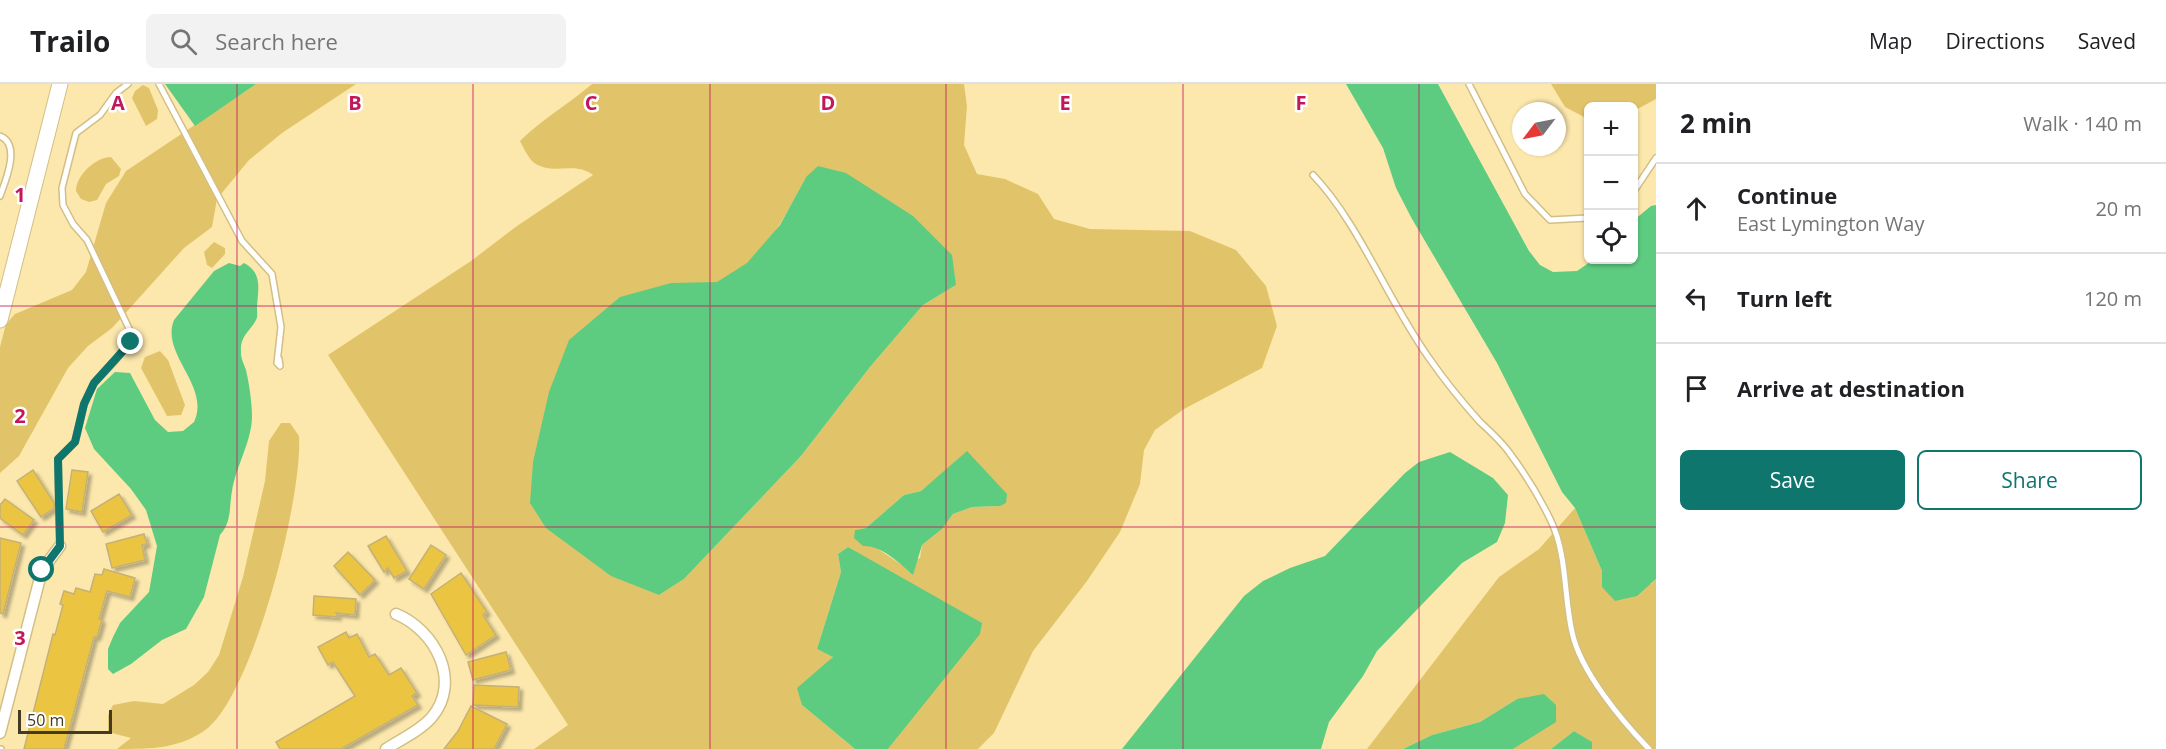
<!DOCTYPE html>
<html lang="en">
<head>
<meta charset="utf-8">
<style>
  body { margin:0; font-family:"Open Sans",sans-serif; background:#f2f2f2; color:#202124 }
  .controls { position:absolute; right:18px; top:18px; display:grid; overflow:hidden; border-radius:9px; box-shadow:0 2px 4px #0004 }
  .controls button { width:54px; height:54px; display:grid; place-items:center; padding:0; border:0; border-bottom:2px solid #e0e0e0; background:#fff; color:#202124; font:30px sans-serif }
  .compass { position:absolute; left:1512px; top:18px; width:54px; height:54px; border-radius:50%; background:#fff; box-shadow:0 2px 4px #0004; rotate:238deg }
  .scale { position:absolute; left:18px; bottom:15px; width:94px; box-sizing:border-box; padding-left:6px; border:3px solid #423a22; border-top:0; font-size:16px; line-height:21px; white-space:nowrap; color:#423a22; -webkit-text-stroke:4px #fff; paint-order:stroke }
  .stop { position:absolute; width:18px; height:18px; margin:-14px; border:4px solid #0f766e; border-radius:50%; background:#fff }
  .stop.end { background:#0f766e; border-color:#fff; box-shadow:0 2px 6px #0008 }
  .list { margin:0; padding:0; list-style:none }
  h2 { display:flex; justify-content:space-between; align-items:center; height:78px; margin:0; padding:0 24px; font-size:26px }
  h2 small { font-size:20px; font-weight:400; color:#757577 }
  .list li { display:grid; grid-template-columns:39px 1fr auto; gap:18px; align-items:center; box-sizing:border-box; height:90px; padding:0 24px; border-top:2px solid #e0e0e0 }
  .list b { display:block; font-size:22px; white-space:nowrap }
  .list p { margin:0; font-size:20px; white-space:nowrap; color:#757577 }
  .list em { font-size:20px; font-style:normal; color:#757577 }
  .actions { display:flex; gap:12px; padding:18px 24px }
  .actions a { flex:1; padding:14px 0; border:2px solid #0f766e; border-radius:9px; text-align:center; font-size:21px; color:#0f766e }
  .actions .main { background:#0f766e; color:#fff }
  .icon { flex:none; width:33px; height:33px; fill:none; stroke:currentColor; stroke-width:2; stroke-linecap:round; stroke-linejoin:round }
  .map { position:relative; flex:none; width:1656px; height:665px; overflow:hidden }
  header { display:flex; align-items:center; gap:36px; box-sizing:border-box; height:84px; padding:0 30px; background:#fff; border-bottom:2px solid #e0e0e0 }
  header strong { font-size:28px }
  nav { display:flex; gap:33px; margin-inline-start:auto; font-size:21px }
  .search { width:420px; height:54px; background:#f2f2f2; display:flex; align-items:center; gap:15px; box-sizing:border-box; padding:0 21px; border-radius:9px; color:#757577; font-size:22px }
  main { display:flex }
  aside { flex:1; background:#fff }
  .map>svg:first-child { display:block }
  .green { fill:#e1c469; fill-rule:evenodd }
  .water { fill:#5dcc81 }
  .building { fill:#ebc542; stroke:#c4b178; stroke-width:1.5; filter:url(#shadow) }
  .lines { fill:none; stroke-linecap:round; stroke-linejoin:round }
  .service-casing { stroke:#d2bf86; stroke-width:8 }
  .minor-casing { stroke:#d2bf86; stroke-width:13 }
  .secondary-casing { stroke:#d2bf86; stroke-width:17 }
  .service { stroke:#fff; stroke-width:5 }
  .minor { stroke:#fff; stroke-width:10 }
  .secondary { stroke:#fff; stroke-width:15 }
  .route { stroke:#0f766e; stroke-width:8 }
  .grid { fill:none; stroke:#c2185b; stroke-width:1.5; stroke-opacity:0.55 }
  .grid-label { font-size:20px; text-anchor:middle; font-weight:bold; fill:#c2185b; stroke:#fff; stroke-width:5; stroke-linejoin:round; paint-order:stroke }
</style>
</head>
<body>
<header>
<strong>Trailo</strong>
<div class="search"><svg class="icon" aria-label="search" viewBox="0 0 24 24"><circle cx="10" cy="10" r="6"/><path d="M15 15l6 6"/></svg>Search here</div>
<nav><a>Map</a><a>Directions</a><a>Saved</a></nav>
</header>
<main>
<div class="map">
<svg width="1656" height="665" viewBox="0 0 1656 665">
  <defs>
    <filter id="shadow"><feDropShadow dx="3.5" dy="3.5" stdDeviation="1.5" flood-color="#0004"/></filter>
  </defs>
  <rect width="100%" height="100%" fill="#fce8ad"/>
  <!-- green -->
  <path class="green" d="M256 0H356L282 49 249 76 217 115 212 143 184 164 112 244 88 262 68 284 19 372 0 389V263L6 240 15 230 72 206 86 188 106 119 126 87Z
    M592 0H964L967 22 964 61 977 90 1005 95 1038 110 1054 135 1090 145 1190 147 1236 166 1266 202 1277 242 1262 284 1184 325 1155 346 1144 366 1140 400 1120 448 1087 497 1033 567 994 649 978 665H888L947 589 866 474 848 463 838 470 841 488 817 565 833 572 802 621 855 665H534L568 641 328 271 471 177 517 142 593 91C573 76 553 93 533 78 528 73 523 63 520 57 542 35 569 20 592 0ZM806 93 956 201 923 221 870 283 801 372 684 495 659 511 671 199C685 199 706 202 718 198 762 182 786 130 806 93ZM943 389 1000 422 972 423 953 430 942 445 922 461 920 474 902 481 872 461 855 446 866 444 904 411 921 407Z
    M1551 0H1656V15L1634 27V22H1588V35L1565 23Z
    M143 1 149 4 158 26 157 35 146 42 132 14 135 7Z
    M111 73 121 85 119 92 106 100 97 116 89 118 81 115 76 107C76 91 96 73 111 73Z
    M214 158 225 164V170L212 184 207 181 204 168Z
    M160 267 168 276 185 321 181 331 167 332 141 284 145 273Z
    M281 339H290L299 352C303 413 254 605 208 644 180 665 152 665 117 665L131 654 108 648V631L113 621 134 617 163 620 194 601 208 588 219 571 243 493 265 397 269 357Z
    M1575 424 1602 487V503L1651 500 1656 495V665H1592L1591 658 1574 647 1551 665H1513L1517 615 1480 638 1432 651 1403 665H1367L1499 493 1539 465Z"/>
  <!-- water -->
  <path class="water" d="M165 0H256L195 42Z
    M1346 0H1438L1529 167 1540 181 1553 188 1577 187 1593 176H1634V136L1651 122 1656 121V495L1637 512 1615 517 1602 503V487L1575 424 1562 408 1497 279 1412 135 1396 104 1383 64Z
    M818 82 846 89 913 132 952 171 956 201 923 221 870 283 801 372 684 495 659 511 611 492 546 444 530 419 533 378 549 308 569 256 620 213 671 199 717 198 747 179 780 141 806 93Z
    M229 179 240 182 244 179C263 189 258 205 257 223 257 227 258 233 256 236 249 249 240 251 241 269 241 275 244 280 246 286 249 299 252 318 252 332 252 357 236 382 232 407 229 423 232 438 220 451L204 513 186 545 162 556 131 580 113 590 108 585V565L113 553 120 539 149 508 157 462 146 426 131 405 94 365 85 344 97 305 115 288 130 289 155 336 168 348 183 347 194 338C211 302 160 270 174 236L214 187Z
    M967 367 1007 410 1006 419 1000 422 972 423 953 430 942 445 922 461 913 491C901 480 881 461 863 462L854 454 855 446 866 444 904 411 921 407Z
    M1450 368 1493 394 1508 411 1505 439 1497 458 1462 479 1377 567 1363 592 1329 638 1321 665H1122L1244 512 1263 497 1290 484 1325 472 1405 389 1419 378Z
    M848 463 982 539 980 550 888 665H855L802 621 797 604 833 573 817 565 841 488 838 470Z
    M1544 610 1556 621V638L1513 665H1403L1432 651 1480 638 1517 615Z
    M1574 647 1592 658V665H1551Z"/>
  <!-- building -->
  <path class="building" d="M33 386 54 419V424L41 433 17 397Z
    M72 386 88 388 82 428 66 425Z
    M119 410 132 431 103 448 91 427Z
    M5 415 34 436 23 451 0 434V421Z
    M144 450 147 460 142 461 145 476 112 484 106 460Z
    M386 452 407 487 394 494 388 484 384 488 368 462Z
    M0 454 21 459 3 530 0 529Z
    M431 461 446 471 424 505 409 495Z
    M348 468 375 496 360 511 334 482Z
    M104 485 135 494 130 513 107 507 99 535 102 536 97 553H94L64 665H24L53 550 55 551 63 521 60 520 64 507 74 510 76 504 90 508 95 490 102 491Z
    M461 489 487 528 483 531 496 551 466 571 431 510Z
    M314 512 356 515 355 531 336 529 338 533 313 531Z
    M346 548 349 554 357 550 369 573 375 570 389 591 401 584 417 609 412 612 418 621 341 665H280L276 658 355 612 333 578 328 581 318 563Z
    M506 568 511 586 473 596 468 578Z
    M474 601 519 603 518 623 473 621Z
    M471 622 507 640 494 665H444L458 647Z"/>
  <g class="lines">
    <!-- service casing -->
    <g class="service-casing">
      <path id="service" d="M159 0 242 157 272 190 281 243 277 279 280 282 279 275
        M1469 0 1525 110 1550 136 1588 134
        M0 52C21 60 6 96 0 112
        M1313 91C1359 139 1388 217 1429 274 1445 297 1462 318 1480 338 1491 348 1503 359 1511 371 1526 391 1540 414 1551 437 1567 470 1564 513 1572 548 1580 587 1622 637 1649 665
        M1634 107 1656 74
        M60 462 58 375 75 358 84 320 94 299 115 277 133 253 87 156 73 140 63 121 62 104 76 49 100 31 116 9 128 0
        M0 665H1"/>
    </g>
    <!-- minor casing -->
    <g class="minor-casing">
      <path id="minor" d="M0 649 42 486 60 462
        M386 665C401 655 420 647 432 633 462 597 435 546 396 530"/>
    </g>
    <!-- secondary casing -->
    <g class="secondary-casing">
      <path id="secondary" d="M0 236 60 0"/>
    </g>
    <!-- service -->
    <use href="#service" class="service"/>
    <!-- minor -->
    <use href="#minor" class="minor"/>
    <!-- secondary -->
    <use href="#secondary" class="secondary"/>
  </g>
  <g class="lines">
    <!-- route -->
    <path class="route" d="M42 486 60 462 58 375 75 358 84 320 94 299 131 258"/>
  </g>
  <!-- grid -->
  <path class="grid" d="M237 0V665M473 0V665M710 0V665M946 0V665M1183 0V665M1419 0V665M0 222H1656M0 443H1656"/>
  <g class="grid-label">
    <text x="118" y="26">A</text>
    <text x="355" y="26">B</text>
    <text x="591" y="26">C</text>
    <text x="828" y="26">D</text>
    <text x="1065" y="26">E</text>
    <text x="1301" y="26">F</text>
    <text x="20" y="118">1</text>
    <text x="20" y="339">2</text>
    <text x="20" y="561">3</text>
  </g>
</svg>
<div class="controls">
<button>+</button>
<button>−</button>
<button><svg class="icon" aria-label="locate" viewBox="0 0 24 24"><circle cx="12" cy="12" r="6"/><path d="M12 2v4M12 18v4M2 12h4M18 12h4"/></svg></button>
</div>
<svg class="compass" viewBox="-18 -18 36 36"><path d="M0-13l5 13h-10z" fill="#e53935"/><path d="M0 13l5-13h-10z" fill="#757577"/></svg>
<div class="scale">50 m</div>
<div class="stop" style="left:42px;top:486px"></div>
<div class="stop end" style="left:131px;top:258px"></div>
</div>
<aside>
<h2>2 min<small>Walk · 140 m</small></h2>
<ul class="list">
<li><svg class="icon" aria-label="ahead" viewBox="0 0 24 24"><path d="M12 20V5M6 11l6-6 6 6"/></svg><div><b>Continue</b><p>East Lymington Way</p></div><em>20 m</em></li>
<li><svg class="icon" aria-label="left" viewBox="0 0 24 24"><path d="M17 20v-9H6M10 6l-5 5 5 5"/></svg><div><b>Turn left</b></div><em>120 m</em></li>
<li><svg class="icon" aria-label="arrive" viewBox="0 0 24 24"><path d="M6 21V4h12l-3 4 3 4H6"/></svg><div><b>Arrive at destination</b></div></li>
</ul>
<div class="actions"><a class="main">Save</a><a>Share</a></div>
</aside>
</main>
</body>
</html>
